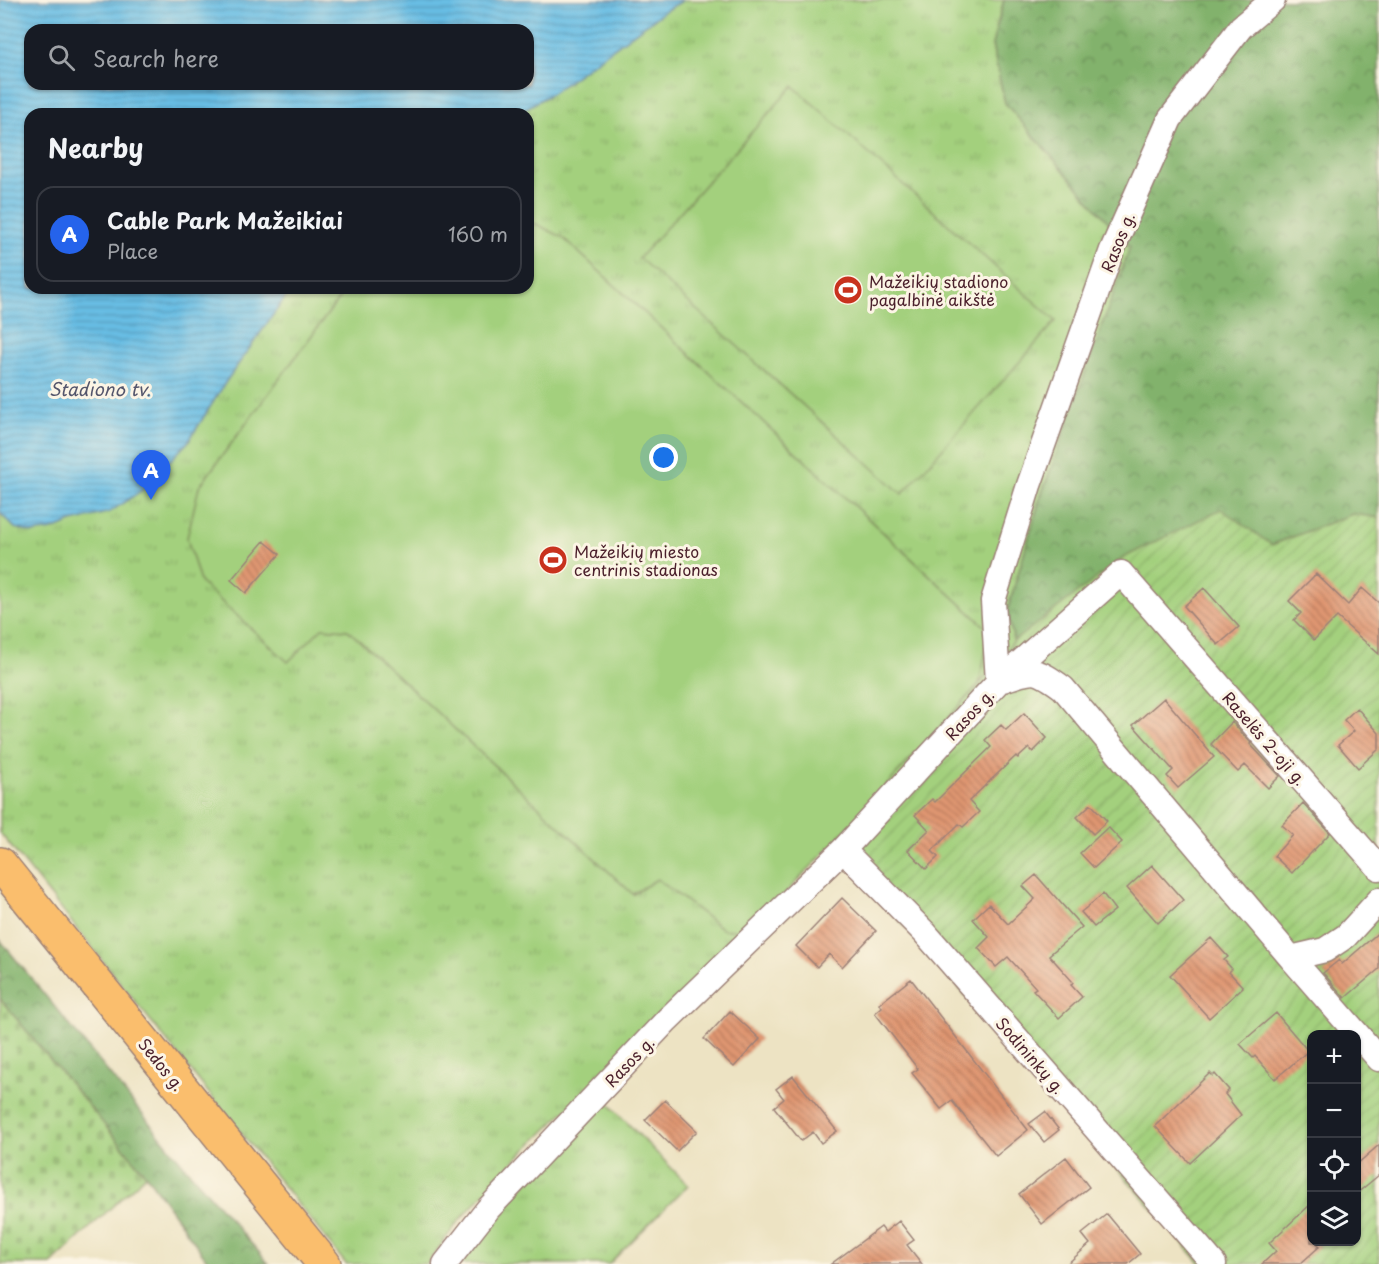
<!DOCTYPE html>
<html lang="en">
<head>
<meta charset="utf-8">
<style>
  body { margin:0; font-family:"Playpen Sans",sans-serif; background:#242831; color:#f1f3f6 }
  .controls { position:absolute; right:18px; bottom:18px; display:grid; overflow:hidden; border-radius:12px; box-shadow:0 2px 4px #0004 }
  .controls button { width:54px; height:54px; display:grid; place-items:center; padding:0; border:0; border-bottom:2px solid #363941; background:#171b24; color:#f1f3f6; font:30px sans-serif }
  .you { position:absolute; left:664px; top:458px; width:21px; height:21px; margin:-15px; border:4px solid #fff; border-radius:50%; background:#1a73e8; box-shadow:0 0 0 9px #1a73e833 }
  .badge { display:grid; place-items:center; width:39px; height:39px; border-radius:50%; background:#2563eb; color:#fff; font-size:20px; font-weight:700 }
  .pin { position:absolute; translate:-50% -50px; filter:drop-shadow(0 2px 3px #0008) }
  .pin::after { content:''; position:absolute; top:32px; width:21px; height:18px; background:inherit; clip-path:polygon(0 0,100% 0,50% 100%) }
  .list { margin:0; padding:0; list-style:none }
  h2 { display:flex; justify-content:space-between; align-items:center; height:78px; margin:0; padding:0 24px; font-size:26px }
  h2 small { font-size:20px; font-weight:400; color:#9ea1a6 }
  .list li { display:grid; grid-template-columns:39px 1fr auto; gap:18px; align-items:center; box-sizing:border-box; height:96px; margin:0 12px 12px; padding:0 12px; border:2px solid #363941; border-radius:18px }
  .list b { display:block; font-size:22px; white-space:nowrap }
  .list p { margin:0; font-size:20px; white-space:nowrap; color:#9ea1a6 }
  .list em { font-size:20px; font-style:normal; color:#9ea1a6 }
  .icon { flex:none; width:33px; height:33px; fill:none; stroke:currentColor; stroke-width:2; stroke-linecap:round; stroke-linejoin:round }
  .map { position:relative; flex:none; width:1379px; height:1264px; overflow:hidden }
  .search { position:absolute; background:#171b24; box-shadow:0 2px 4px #0004; left:24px; top:24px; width:510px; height:66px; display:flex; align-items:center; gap:15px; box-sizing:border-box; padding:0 21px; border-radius:18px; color:#9ea1a6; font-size:22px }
  .panel { position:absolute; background:#171b24; box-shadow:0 2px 4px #0004; left:24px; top:108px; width:510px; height:186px; border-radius:18px }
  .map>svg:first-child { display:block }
  .grass { fill:url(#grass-tufts); stroke:#767854; stroke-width:1.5 }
  .forest { fill:url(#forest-crowns); stroke:#66684c; stroke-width:1.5 }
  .cemetery { fill:url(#cemetery-stones); stroke:#767854; stroke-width:1.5 }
  .garden { fill:url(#garden-furrows); stroke:#767854; stroke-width:1.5; fill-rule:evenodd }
  .pitch { fill:#a3d07d; stroke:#767854; stroke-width:1.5 }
  .water { fill:url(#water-rules); stroke:#586e88; stroke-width:1.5; fill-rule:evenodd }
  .building { fill:url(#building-back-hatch) }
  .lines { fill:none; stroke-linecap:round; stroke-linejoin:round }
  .street-casing { stroke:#9c8177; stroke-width:27 }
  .primary-casing { stroke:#9c8177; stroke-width:36 }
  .street { stroke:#fff; stroke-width:24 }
  .primary { stroke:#fabe6d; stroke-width:33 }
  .labels { text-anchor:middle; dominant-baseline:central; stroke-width:6; stroke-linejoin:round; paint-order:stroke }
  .street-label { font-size:16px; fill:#4a1f2b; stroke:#fcf5e5 }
  .poi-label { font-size:16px; fill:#4a1f2b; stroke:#fcf5e5; text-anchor:start }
  .water-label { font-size:18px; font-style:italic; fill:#54566c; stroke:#fcf5e5 }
</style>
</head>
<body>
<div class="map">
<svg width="1379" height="1264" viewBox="0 0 1379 1264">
  <defs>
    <pattern id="grass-tufts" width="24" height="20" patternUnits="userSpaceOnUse" patternTransform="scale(1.5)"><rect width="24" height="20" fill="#a3d07d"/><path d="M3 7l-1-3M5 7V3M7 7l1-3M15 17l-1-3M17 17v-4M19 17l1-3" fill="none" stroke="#8eb26c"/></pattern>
    <pattern id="forest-crowns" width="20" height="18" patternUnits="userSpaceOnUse" patternTransform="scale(1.5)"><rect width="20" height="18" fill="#82b26c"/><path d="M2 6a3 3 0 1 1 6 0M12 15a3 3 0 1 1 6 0" fill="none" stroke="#6c9059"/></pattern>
    <pattern id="cemetery-stones" width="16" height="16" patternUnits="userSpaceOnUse" patternTransform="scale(1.5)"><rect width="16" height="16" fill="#a3d07d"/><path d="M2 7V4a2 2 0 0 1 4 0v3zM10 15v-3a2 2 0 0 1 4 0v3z" fill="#8eb26c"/></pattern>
    <pattern id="garden-furrows" width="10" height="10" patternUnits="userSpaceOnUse" patternTransform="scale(1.5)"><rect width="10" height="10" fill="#a3d07d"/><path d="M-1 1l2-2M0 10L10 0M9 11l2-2" fill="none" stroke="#8eb26c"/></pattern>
    <pattern id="water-rules" width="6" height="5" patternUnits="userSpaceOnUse" patternTransform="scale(1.5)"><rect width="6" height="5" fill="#67bde4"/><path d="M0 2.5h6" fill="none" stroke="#5799b9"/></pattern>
    <pattern id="building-back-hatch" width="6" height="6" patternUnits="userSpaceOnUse" patternTransform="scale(1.5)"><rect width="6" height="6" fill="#df9671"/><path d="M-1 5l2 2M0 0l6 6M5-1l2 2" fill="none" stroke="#b77a5d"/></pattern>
  </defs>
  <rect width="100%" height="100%" fill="#fcf5e5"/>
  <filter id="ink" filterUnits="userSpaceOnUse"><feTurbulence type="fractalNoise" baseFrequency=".0167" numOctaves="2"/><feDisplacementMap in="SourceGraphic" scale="12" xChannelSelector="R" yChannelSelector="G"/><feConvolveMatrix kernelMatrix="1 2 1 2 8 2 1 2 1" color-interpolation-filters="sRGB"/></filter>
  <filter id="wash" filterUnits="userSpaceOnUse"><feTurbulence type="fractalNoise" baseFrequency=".008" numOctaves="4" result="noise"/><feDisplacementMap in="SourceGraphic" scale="24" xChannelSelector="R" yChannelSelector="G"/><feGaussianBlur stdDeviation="1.35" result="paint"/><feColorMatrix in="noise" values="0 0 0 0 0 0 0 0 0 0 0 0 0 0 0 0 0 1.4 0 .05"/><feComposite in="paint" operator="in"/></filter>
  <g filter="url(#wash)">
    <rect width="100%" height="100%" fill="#ede3c3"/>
    <!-- grass -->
    <path class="grass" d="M684 0H1004L992 45 1005 103 1131 247 1040 499 1007 612 1014 641 979 684 990 631 562 237 536 224H528V114H516L552 93 666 10Z
      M292 288H347L199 487 322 628 348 630 633 894 657 879 724 930 751 929 515 1160 459 1221 427 1264H346L0 833V513L15 528 52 530 72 522 188 442 227 380Z
      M606 1101 688 1185 609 1264H457L488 1222Z"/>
    <!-- forest -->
    <path class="forest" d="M1004 0H1379V518L1353 514 1271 545 1029 631 1014 641 1007 612 1040 499 1130 247 1005 103 992 45Z
      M0 940 192 1175 269 1264H210L146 1175 0 999Z"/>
    <!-- cemetery -->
    <path class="cemetery" d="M0 999 146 1175 51 1264H0Z"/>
    <!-- garden -->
    <path class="garden" d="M1221 509 1272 545 1353 514 1379 518V1264H1201L833 844 979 684 1014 641 1123 558ZM1312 1034H1356V1242H1312Z"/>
    <!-- pitch -->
    <path class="pitch" d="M793 86 1056 321 902 494 639 258Z
      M528 224H536L562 237 990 631 979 684 833 844 751 929 724 930 657 879 633 894 348 630 322 628 288 662 200 582 187 538 199 487 347 288H528Z"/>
    <!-- water -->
    <path class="water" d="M0 0H684L666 10 552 93 516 114H30V288H292L227 380 188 442 141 491 110 512 72 522 52 530 32 533 15 528 0 513ZM30 30H528V84H30Z"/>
    <g id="blocks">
      <!-- building -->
      <path class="building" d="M264 541 280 554 246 593 231 580Z
        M1316 574 1348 605 1362 588 1379 603V654L1337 617 1314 640 1294 620 1301 613 1289 601Z
        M1204 588 1239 627 1218 645 1184 606Z
        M1164 698 1214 757 1178 788 1167 776 1173 770 1133 725Z
        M1357 708 1379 733V749L1358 768 1338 745 1354 731 1344 720Z
        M1024 713 1047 738 1033 752 1029 748 1018 758 1016 756 969 801 979 812 963 827 959 824 932 851 938 857 926 869 908 850 929 830 915 815 932 799 935 802 991 747 985 740 1001 725 1006 730Z
        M1232 722 1251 743 1250 744 1280 776 1268 788 1245 765 1238 772 1211 744Z
        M1303 803 1330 833 1292 873 1274 856 1293 835 1282 825Z
        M1091 804 1107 821 1093 834 1077 817Z
        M1108 827 1122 842 1094 868 1080 853Z
        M1152 865 1183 900 1158 923 1127 888Z
        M1036 875 1082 927 1049 955 1073 982 1071 985 1082 997 1059 1018 1033 990 1036 988 1008 957 996 967 978 948 989 937 973 919 989 904 1008 924 1035 899 1023 886Z
        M1103 894 1115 910 1094 927 1081 912Z
        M842 898 876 931 842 967 829 954 817 967 796 946Z
        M1379 932V969L1345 998 1323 973 1339 960 1342 964Z
        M1211 938 1228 957 1224 960 1232 969 1229 972 1243 987 1209 1018 1170 975Z
        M911 979 1028 1130 996 1156 952 1101 941 1109 912 1073 918 1069 875 1013 882 1007 879 1004Z
        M730 1011 760 1039 734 1067 704 1039Z
        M1276 1013 1308 1051 1275 1079 1255 1056 1253 1058 1240 1044Z
        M1210 1073 1213 1076 1215 1074 1229 1090 1225 1094 1241 1115 1190 1163 1155 1126Z
        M793 1076 837 1131 821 1143 813 1132 801 1141 774 1107 784 1099 776 1089Z
        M665 1100 697 1131 677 1151 645 1120Z
        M1045 1112 1059 1130 1044 1142 1029 1124Z
        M1379 1145V1175L1356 1194V1165Z
        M1066 1157 1089 1187 1042 1224 1019 1194Z
        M1311 1204V1242H1315L1320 1246 1300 1264H1262L1276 1251 1269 1243Z
        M1107 1214 1140 1254 1128 1264H1067L1090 1244 1082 1234Z
        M899 1221 914 1240 907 1245 922 1264H831L881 1227 885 1232Z"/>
    </g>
  </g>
  <g filter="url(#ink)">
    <use href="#blocks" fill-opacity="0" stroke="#9c8177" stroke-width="1.5"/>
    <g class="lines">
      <!-- street casing -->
      <g class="street-casing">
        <path id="street" d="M1003 680C1034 669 1036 668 1063 688L1291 958 1325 950 1346 936 1379 900
          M998 682 1121 573 1379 868
          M843 850 925 933 1214 1264
          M1291 958 1379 1059
          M445 1264 488 1209 667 1020 843 850 998 682 993 601 1029 485 1112 250 1170 119 1241 27 1273 0"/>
      </g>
      <!-- primary casing -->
      <g class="primary-casing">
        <path id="primary" d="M0 864 324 1264"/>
      </g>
      <!-- street -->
      <use href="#street" class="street"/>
      <!-- primary -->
      <use href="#primary" class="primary"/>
    </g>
  </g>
  <!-- icons -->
  <defs>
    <g id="stadium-disc" transform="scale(1.5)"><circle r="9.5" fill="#c8321e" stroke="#fcf5e5"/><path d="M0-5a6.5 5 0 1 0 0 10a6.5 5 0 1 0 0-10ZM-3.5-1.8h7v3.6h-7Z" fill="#fff"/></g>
  </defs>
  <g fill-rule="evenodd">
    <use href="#stadium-disc" x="848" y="290"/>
    <use href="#stadium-disc" x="553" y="560"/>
  </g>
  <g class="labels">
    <!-- street labels -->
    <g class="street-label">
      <text transform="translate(1117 242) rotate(-68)">Rasos g.</text>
      <text transform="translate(969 714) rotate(-47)">Rasos g.</text>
      <text transform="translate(1265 738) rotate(49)">Raselės 2-oji g.</text>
      <text transform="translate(1031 1055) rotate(49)">Sodininkų g.</text>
      <text transform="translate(629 1061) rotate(-46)">Rasos g.</text>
      <text transform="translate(162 1064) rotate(51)">Sedos g.</text>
    </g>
    <!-- poi labels -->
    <g class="poi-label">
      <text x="869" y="281">Mažeikių stadiono<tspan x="869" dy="18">pagalbinė aikštė</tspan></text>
      <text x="574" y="551">Mažeikių miesto<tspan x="574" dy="18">centrinis stadionas</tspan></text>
    </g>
    <!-- water labels -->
    <g class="water-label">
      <text x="100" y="388">Stadiono tv.</text>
    </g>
  </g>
</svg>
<div class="controls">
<button>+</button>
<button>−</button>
<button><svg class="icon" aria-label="locate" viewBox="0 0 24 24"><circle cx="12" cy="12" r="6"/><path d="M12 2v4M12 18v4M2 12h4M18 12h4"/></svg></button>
<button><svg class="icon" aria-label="layers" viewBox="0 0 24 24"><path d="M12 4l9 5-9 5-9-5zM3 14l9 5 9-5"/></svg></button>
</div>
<div class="you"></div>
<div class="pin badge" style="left:151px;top:500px">A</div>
<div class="search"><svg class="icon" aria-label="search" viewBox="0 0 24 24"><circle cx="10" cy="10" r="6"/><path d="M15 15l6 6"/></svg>Search here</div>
<section class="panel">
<h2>Nearby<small></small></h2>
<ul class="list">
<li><span class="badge">A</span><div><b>Cable Park Mažeikiai</b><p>Place</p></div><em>160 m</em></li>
</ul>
</section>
</div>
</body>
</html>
